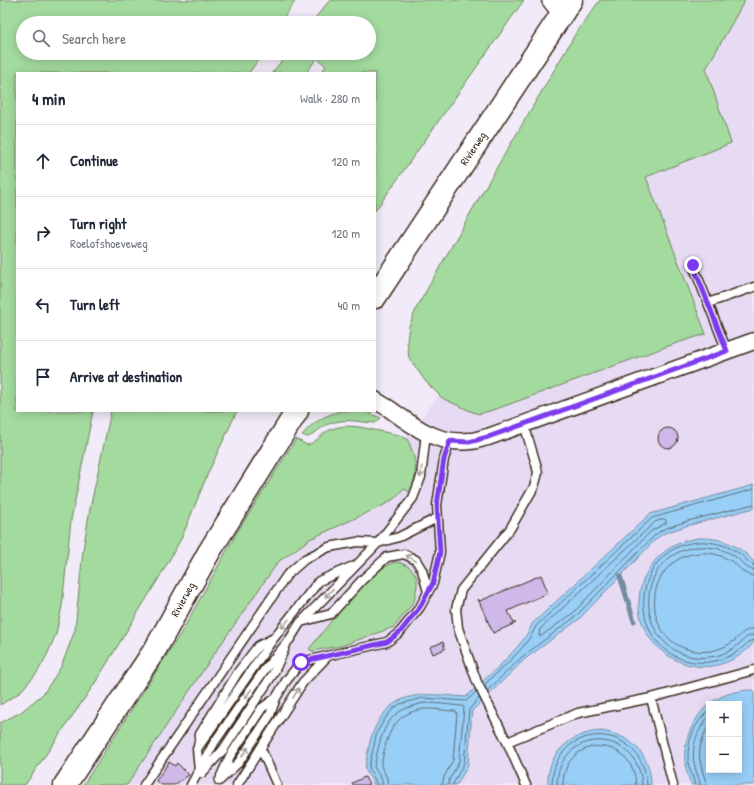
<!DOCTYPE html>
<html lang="en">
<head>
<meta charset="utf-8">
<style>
  body { margin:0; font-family:"Patrick Hand",sans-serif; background:#f2f2f3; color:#1f2937 }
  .controls { position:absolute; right:12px; bottom:12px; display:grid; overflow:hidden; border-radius:0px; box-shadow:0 2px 10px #0003 }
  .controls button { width:36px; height:36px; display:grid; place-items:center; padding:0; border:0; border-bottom:1px solid #e0e1e3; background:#fff; color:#1f2937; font:20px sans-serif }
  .stop { position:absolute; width:12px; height:12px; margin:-9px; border:3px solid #7c3aed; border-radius:50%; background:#fff }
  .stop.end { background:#7c3aed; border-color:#fff; box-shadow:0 1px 4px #0008 }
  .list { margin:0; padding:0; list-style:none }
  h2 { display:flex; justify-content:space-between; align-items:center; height:52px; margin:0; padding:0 16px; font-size:17px }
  h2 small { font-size:13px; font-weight:400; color:#747a83 }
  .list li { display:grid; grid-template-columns:26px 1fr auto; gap:12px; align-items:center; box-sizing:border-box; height:72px; padding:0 16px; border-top:1px solid #e0e1e3 }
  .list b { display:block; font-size:15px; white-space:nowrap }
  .list p { margin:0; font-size:13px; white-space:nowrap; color:#747a83 }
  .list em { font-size:13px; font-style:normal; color:#747a83 }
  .icon { flex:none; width:22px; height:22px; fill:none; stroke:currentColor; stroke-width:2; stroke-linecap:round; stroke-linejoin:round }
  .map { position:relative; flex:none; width:754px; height:785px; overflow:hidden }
  .search { position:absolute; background:#fff; box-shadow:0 2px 10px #0003; left:16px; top:16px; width:360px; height:44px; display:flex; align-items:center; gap:10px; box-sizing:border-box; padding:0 14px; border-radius:22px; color:#747a83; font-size:15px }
  .panel { position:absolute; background:#fff; box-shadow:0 2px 10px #0003; left:16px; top:72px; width:360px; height:340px; border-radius:0px }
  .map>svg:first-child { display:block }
  .built { fill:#e7dbf3; fill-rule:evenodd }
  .green { fill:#a3da9e; stroke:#6f825e }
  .water { fill:#98cff7; stroke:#738da0 }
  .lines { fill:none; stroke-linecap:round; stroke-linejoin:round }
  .shore { stroke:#606c75; stroke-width:1 }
  .stream { stroke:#738da0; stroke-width:5 }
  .building { fill:#cfb9e8; stroke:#3b2a1e }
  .service-casing { stroke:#3b2a1e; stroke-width:11 }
  .minor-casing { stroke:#3b2a1e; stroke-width:19 }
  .primary-casing { stroke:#3b2a1e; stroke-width:25 }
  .service { stroke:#fff; stroke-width:8 }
  .minor { stroke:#fff; stroke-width:16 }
  .primary { stroke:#fff; stroke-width:22 }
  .oneway { stroke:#a79f9a }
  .route { stroke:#7c3aed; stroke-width:5 }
  .labels { text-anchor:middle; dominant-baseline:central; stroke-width:3; stroke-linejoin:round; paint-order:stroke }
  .street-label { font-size:11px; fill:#3b2a1e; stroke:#fff }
</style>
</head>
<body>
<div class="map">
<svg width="754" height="785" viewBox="0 0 754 785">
  <rect width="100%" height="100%" fill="#f1eaf8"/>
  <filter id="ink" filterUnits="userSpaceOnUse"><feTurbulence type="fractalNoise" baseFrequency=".025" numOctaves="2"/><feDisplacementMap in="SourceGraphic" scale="8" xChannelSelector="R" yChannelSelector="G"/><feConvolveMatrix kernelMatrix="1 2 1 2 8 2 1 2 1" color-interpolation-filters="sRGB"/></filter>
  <g filter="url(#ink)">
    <!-- built -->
    <path class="built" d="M686 0H754V785H116L280 547 385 462 476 350ZM709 704H739V770H709Z"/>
    <!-- green -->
    <path class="green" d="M0 0H296L280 23H23V53H263L249 73H17V411H93L71 520 62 606 56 634 47 655 37 673 19 693 0 705Z
      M330 0H524L375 211V73H321L326 66 317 58 306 73H272L288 53H369V23H311Z
      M600 0H745L706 69 731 143 646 177 706 334 674 344 499 408 479 414 470 411 442 398 426 382 409 358 407 341 409 326 417 307 483 191 576 33Z
      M111 411H237L208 473 182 537 162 573 95 683 25 785H0V723L21 712 44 693 61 667 69 646 75 630 83 550 90 509Z
      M341 411H364L381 418 375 423C356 422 345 417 326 425 321 427 311 437 308 437 306 437 303 435 302 435 313 422 325 415 341 411Z
      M348 426 360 427 399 435 407 439C413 449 417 465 415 477 414 482 412 487 410 493L404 488 395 498 384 505 310 539 278 562 212 657 127 785H83L181 633 236 534 296 439 307 445C315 443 320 436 326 432 333 428 340 426 348 426Z
      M395 562 401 563 408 566 414 572 417 578V586L414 602 394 627 341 646 312 651 309 649C327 627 369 570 395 562Z"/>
    <!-- water -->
    <path class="water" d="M754 485V508L686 526 665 533 657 538 578 620 525 659 479 704 472 711 468 765 458 783 455 785H374L365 769C367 756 369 741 374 730 393 687 427 694 466 697 483 680 525 646 532 624L650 514Z
      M698 538C721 537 739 545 754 562V642C744 655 729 663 713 666 700 668 685 665 674 659 616 628 634 547 698 538Z
      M754 690V785H692C677 757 686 725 709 704V770H739V704H709C723 694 737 690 754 690Z
      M600 731C630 734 651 754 651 785H548C546 754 571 733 600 731Z"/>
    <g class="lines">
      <!-- shore -->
      <path class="shore" d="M664 519 666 520V523L651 531 572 614 541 636H539L540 629 655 522Z
        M754 565C748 564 745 557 740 554 728 545 712 541 697 542 628 549 625 652 694 662 711 664 729 659 742 648 746 645 749 640 754 640
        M754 570C746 569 743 563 737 558 726 549 711 546 697 547 634 554 632 646 694 657 710 659 727 655 739 644 744 640 747 635 754 635
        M754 576C744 575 741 569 734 563 724 556 712 552 700 553 641 557 639 644 696 651 710 653 723 649 734 641 741 635 744 629 754 629
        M484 685C502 667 526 650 536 626L652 518 754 489
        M487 691 523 656 575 617 655 535 664 529 684 522 754 504
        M377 785 369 767 377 732 386 717 393 709 400 704 423 698 466 701 476 692
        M382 785V780L374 767C380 740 383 714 413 706 417 705 421 703 425 703 437 703 450 705 462 706L464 707 459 762 449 780 448 785
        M388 785 387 778 381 766C386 739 391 713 424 709 434 708 445 711 455 711L457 713 453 760 444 777 442 785
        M453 785 454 782 464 763 469 710 479 698
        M552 785C552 721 643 717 647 785
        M557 785C557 727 639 725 642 785
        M563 785C563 734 634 733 636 785
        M695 785C694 779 691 773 689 767 685 746 693 724 709 710
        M700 785C700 779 696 773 695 767 690 748 697 730 709 716
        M706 785C706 779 703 775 702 769 697 754 700 739 709 726"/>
      <!-- stream -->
      <path class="stream" d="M620 576 634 621"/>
    </g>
    <!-- building -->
    <path class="building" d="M658 438a10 10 0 1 1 20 0a10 10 0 1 1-20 0Z
      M541 575 548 593 508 611 514 623H516L493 633 478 599 480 601Z
      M443 642 445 649 433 654 430 647Z
      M169 762 175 766 177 763 189 775 174 785H162L156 781Z
      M365 777 369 785H353L352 783Z"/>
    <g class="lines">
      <!-- service casing -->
      <g class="service-casing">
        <path id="service" d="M693 265 727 351
          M708 303 754 287
          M524 424 536 464 538 473 534 487 510 529 461 590 456 609 458 628 477 682 507 742 578 713 651 698 754 670
          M301 622 331 614 362 580 387 557 404 554 416 560 422 570 428 592
          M651 698 673 785
          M507 742 526 785
          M198 747 200 734 238 672 258 646 272 639
          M261 749 277 785
          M199 771 197 749 273 639 319 581 351 567
          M202 773 223 750 273 674 284 650
          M221 776 230 756 262 708 276 698
          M219 781 239 762 270 715 276 698 286 681 301 662 387 642 400 632 420 607 433 583 440 552 437 505 444 459 450 441
          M144 785 287 575 305 559 329 547 357 542 378 543 399 537 437 518
          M191 785 214 743 265 669 290 639 300 623 378 543 413 498 421 477 426 433
          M237 785 303 682 327 657"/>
      </g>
      <!-- minor casing -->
      <g class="minor-casing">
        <path id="minor" d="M550 0 561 14
          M375 400C380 404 386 406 391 410 415 427 438 445 470 441 476 441 482 438 488 437L754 341"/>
      </g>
      <!-- primary casing -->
      <g class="primary-casing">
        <g id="primary">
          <path id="s1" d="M375 297 571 0"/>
          <path id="s2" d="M65 785 156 648 209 552 297 411"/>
        </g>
      </g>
      <!-- service -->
      <use href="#service" class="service"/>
      <!-- minor -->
      <use href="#minor" class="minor"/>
      <!-- primary -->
      <use href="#primary" class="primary"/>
    </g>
    <!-- one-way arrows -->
    <defs><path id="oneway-shaft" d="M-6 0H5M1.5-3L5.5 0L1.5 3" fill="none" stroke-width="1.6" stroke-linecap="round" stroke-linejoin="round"/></defs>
    <g class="oneway">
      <use href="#oneway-shaft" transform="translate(421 472) rotate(98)"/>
      <use href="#oneway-shaft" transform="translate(411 558) rotate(-149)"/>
      <use href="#oneway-shaft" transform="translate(329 593) rotate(133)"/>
      <use href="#oneway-shaft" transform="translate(285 624) rotate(129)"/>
      <use href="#oneway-shaft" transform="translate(296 693) rotate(-58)"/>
      <use href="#oneway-shaft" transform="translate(248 694) rotate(124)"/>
      <use href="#oneway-shaft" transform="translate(245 752) rotate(-56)"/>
    </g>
  </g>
  <g class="lines" filter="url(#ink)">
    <!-- route -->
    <path class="route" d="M301 662 387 642 400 632 420 607 433 583 440 552 437 505 444 459 450 441 469 442 488 437 727 351 693 265"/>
  </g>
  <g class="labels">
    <!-- street labels -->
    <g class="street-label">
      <text stroke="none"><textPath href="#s1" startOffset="178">Rivierweg</textPath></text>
      <text stroke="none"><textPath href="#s2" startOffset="220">Rivierweg</textPath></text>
    </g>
  </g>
</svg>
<div class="controls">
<button>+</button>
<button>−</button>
</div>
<div class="stop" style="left:301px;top:662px"></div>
<div class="stop end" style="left:693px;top:265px"></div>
<div class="search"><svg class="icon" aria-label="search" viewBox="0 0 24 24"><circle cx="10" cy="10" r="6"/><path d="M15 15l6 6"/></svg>Search here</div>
<section class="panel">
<h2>4 min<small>Walk · 280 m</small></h2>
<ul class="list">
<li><svg class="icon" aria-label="ahead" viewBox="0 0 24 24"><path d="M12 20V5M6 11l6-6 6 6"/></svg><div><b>Continue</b></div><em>120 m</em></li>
<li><svg class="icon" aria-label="right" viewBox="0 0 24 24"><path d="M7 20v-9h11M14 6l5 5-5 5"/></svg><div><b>Turn right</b><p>Roelofshoeveweg</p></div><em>120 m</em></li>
<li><svg class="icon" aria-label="left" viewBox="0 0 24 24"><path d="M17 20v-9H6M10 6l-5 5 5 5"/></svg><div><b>Turn left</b></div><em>40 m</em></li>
<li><svg class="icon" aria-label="arrive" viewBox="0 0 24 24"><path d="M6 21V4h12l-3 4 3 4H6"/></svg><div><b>Arrive at destination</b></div></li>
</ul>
</section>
</div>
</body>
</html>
